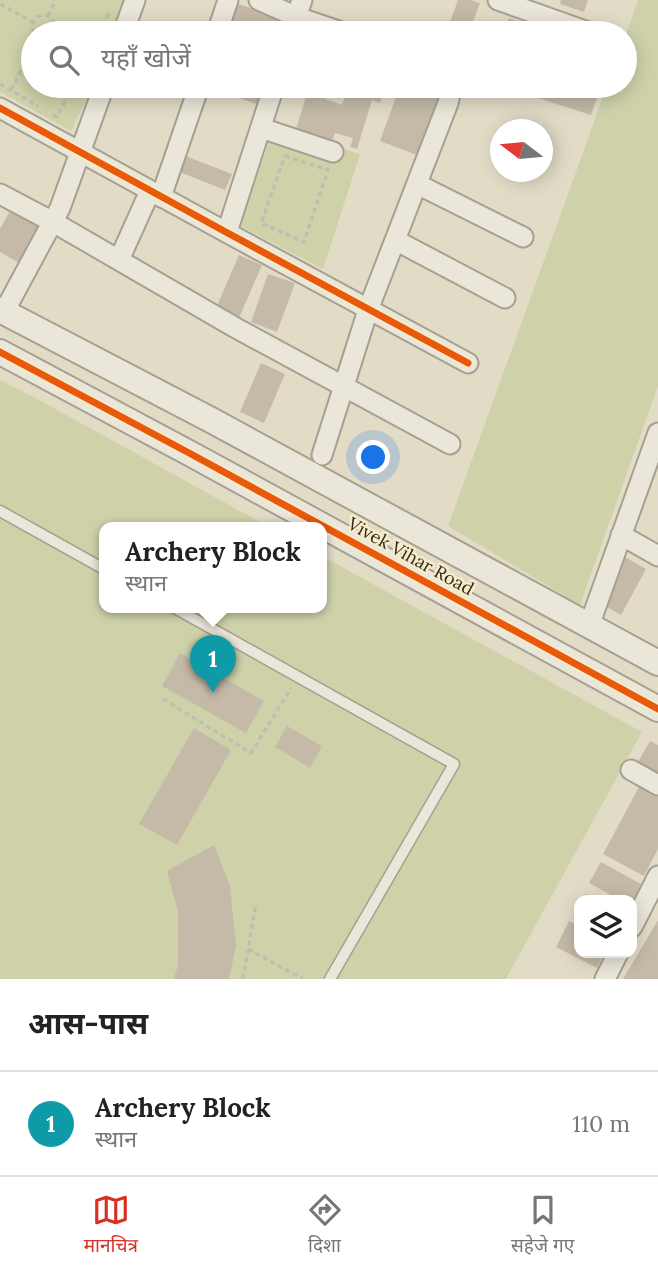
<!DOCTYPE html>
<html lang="hi">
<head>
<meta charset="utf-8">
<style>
  body { margin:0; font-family:Lora,"Noto Sans Devanagari",serif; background:#f6f6f6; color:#222 }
  .controls { position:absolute; right:21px; bottom:21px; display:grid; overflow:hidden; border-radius:14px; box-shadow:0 4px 18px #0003 }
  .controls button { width:63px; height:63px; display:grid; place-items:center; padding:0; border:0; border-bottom:2px solid #e0e0e0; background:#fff; color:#222; font:35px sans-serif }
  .compass { position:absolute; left:490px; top:119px; width:63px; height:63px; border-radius:50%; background:#fff; box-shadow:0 4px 18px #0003; rotate:286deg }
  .you { position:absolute; left:374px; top:458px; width:24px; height:24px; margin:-18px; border:5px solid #fff; border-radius:50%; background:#1a73e8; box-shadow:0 0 0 10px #1a73e833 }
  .badge { display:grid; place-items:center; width:46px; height:46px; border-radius:50%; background:#d93025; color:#fff; font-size:23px; font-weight:700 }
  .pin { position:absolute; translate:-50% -58px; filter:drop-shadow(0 2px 4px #0008) }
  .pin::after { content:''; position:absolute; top:37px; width:24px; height:21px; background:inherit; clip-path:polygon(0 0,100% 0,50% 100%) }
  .popup { position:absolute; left:99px; top:522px; width:228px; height:91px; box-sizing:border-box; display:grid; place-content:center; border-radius:14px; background:#fff; filter:drop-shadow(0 2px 5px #0005); font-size:23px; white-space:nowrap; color:#767676 }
  .popup b { font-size:26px; color:#222 }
  .popup::after { content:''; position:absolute; left:50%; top:100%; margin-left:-14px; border:14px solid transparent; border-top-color:#fff }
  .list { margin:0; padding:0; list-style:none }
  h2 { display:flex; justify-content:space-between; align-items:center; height:91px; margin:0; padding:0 28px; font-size:30px }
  h2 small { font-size:23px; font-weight:400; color:#767676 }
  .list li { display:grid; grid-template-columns:46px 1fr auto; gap:21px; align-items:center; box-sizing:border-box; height:105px; padding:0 28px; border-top:2px solid #e0e0e0 }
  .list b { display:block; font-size:26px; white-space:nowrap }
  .list p { margin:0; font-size:23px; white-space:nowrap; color:#767676 }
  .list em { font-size:23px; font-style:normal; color:#767676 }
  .icon { flex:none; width:38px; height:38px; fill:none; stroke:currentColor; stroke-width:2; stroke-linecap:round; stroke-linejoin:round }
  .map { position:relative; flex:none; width:658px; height:979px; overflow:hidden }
  .search { position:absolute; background:#fff; box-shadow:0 4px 18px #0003; left:21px; right:21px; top:21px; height:77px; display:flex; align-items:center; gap:18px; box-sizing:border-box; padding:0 24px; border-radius:38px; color:#767676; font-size:26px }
  .sheet { height:196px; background:#fff }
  nav { display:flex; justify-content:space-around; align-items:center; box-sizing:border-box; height:98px; border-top:2px solid #e0e0e0; background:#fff; font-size:19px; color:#767676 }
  nav a { display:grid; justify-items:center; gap:4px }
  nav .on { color:#d93025 }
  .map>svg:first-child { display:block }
  .green { fill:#cfd2a9 }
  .building { fill:#c5baa8 }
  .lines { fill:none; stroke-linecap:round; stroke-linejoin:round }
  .service-casing { stroke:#a6a091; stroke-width:13 }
  .minor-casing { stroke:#a6a091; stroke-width:23 }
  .tertiary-casing { stroke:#a6a091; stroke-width:28 }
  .path { stroke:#c2bdb1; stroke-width:3.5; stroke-dasharray:5 3.5; stroke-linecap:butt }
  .service { stroke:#eae6d9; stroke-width:10 }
  .minor { stroke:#eae6d9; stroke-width:19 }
  .tertiary { stroke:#eae6d9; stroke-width:24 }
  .cycleway-casing { stroke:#f5eccc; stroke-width:11 }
  .cycleway { stroke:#e8590c; stroke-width:7 }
  .labels { text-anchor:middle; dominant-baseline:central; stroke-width:5; stroke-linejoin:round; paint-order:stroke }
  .street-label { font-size:18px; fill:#34291b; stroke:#f5eccc }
</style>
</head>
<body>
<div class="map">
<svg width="658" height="979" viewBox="0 0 658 979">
  <rect width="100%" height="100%" fill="#e2dcc7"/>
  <!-- green -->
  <path class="green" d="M0 0H136L119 33H33V86H93L71 131 0 92Z
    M638 0H658V386L580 605 448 526 607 86H625V37Z
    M276 121 360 155 323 269 240 226Z
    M0 380 32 396 269 527H104V607H322V556L642 732 506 979H0Z"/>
  <!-- building -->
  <path class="building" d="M458 0H471L480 3 469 33H446Z
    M561 0H588L584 12 560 4Z
    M235 3 289 20 285 33H225Z
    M509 18 541 29 540 33H503Z
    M205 86H263L257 104Z
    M296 86H329L325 99 342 105 348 86H385L380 103 372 100 357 149 350 147 353 138 335 133 332 141 296 129 308 90Z
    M400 86H433L447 91 422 157 380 141Z
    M542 86H601L591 115 538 98Z
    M183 155 232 174 225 190 177 171Z
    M14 204 45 221 21 264 0 252V229Z
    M239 255 262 265 239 318 216 308Z
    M268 274 295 283 277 332 251 322Z
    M261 363 285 374 264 423 240 412Z
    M625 557 646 569 621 615 600 603Z
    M180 653 264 701 246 733 162 686Z
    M287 726 322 746 310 768 275 747Z
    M194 728 231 750 177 845 139 824Z
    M650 741 658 745V779L635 767Z
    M640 785 658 794V849L644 876 603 854Z
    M214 845 230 886 236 946 229 979H174L178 965V912L167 871Z
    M601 862 641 884 633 900H620L589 883Z
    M586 894 598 900H582Z
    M579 906V921L573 918Z
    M658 920V979H623Z
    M569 921 579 926V953H604L597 968 556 947Z"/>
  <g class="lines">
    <!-- service casing -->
    <g class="service-casing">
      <path id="service" d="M0 511 104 569
        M173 607 454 764 330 979"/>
    </g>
    <!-- minor casing -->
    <g class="minor-casing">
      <path id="minor" d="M259 0 297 17 344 33
        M498 0 591 33
        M123 33 135 0
        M217 33 228 0
        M291 33 302 0
        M0 108C155 194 312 279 468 363
        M261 128 333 152
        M417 184 523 237
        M0 194 53 222 236 328 450 444
        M161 197 199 86
        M227 232 274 86
        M395 240 505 298
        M119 260 150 191
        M4 312 60 208 104 86
        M322 455 368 310 448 103 452 86
        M621 535 658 556
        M589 626 658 433
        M631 770 658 785
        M632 927 658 876
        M605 979 618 953"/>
    </g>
    <!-- tertiary casing -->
    <g class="tertiary-casing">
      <path id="tertiary" d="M0 310 211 420 658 663
        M0 352 191 454 658 709"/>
    </g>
    <!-- path -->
    <path class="path" d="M0 4 33 22
      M48 16 56 0
      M34 33C25 9 62 9 53 33
      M99 33 110 10
      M0 84 38 106
      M11 90 33 47
      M53 115 57 117 73 86
      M285 156 328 170 304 242 261 223Z
      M163 699 251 753 291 688
      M248 949 303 979
      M243 979 256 903"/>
    <!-- service -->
    <use href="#service" class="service"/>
    <!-- minor -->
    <use href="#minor" class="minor"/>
    <!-- tertiary -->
    <use href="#tertiary" class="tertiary"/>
    <!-- cycleway casing -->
    <g class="cycleway-casing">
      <path id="cycleway" d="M0 108C155 194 312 279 468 363
        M0 352 191 454 658 709"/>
    </g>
    <!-- cycleway -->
    <use href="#cycleway" class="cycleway"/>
  </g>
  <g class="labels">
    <!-- street labels -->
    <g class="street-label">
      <text transform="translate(411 556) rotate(29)">Vivek Vihar Road</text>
    </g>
  </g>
</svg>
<div class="controls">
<button><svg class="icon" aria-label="layers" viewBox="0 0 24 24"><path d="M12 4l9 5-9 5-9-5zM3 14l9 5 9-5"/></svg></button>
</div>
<svg class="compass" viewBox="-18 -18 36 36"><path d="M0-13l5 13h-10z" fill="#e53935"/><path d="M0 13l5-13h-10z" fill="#767676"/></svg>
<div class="you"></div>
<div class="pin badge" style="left:213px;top:693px;background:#0f9aa8">1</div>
<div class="popup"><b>Archery Block</b>स्थान</div>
<div class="search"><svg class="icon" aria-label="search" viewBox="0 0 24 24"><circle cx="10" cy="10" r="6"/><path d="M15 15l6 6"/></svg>यहाँ खोजें</div>
</div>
<section class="sheet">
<h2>आस-पास<small></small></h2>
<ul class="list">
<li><span class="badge" style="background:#0f9aa8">1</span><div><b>Archery Block</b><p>स्थान</p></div><em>110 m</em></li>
</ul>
</section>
<nav>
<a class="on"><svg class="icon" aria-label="map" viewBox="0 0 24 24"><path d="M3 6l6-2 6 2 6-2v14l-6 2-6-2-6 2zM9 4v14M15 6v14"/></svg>मानचित्र</a>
<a><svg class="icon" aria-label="directions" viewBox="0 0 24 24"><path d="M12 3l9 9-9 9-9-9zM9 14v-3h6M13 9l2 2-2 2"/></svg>दिशा</a>
<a><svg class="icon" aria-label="saved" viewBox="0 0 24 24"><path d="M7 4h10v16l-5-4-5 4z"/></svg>सहेजे गए</a>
</nav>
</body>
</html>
